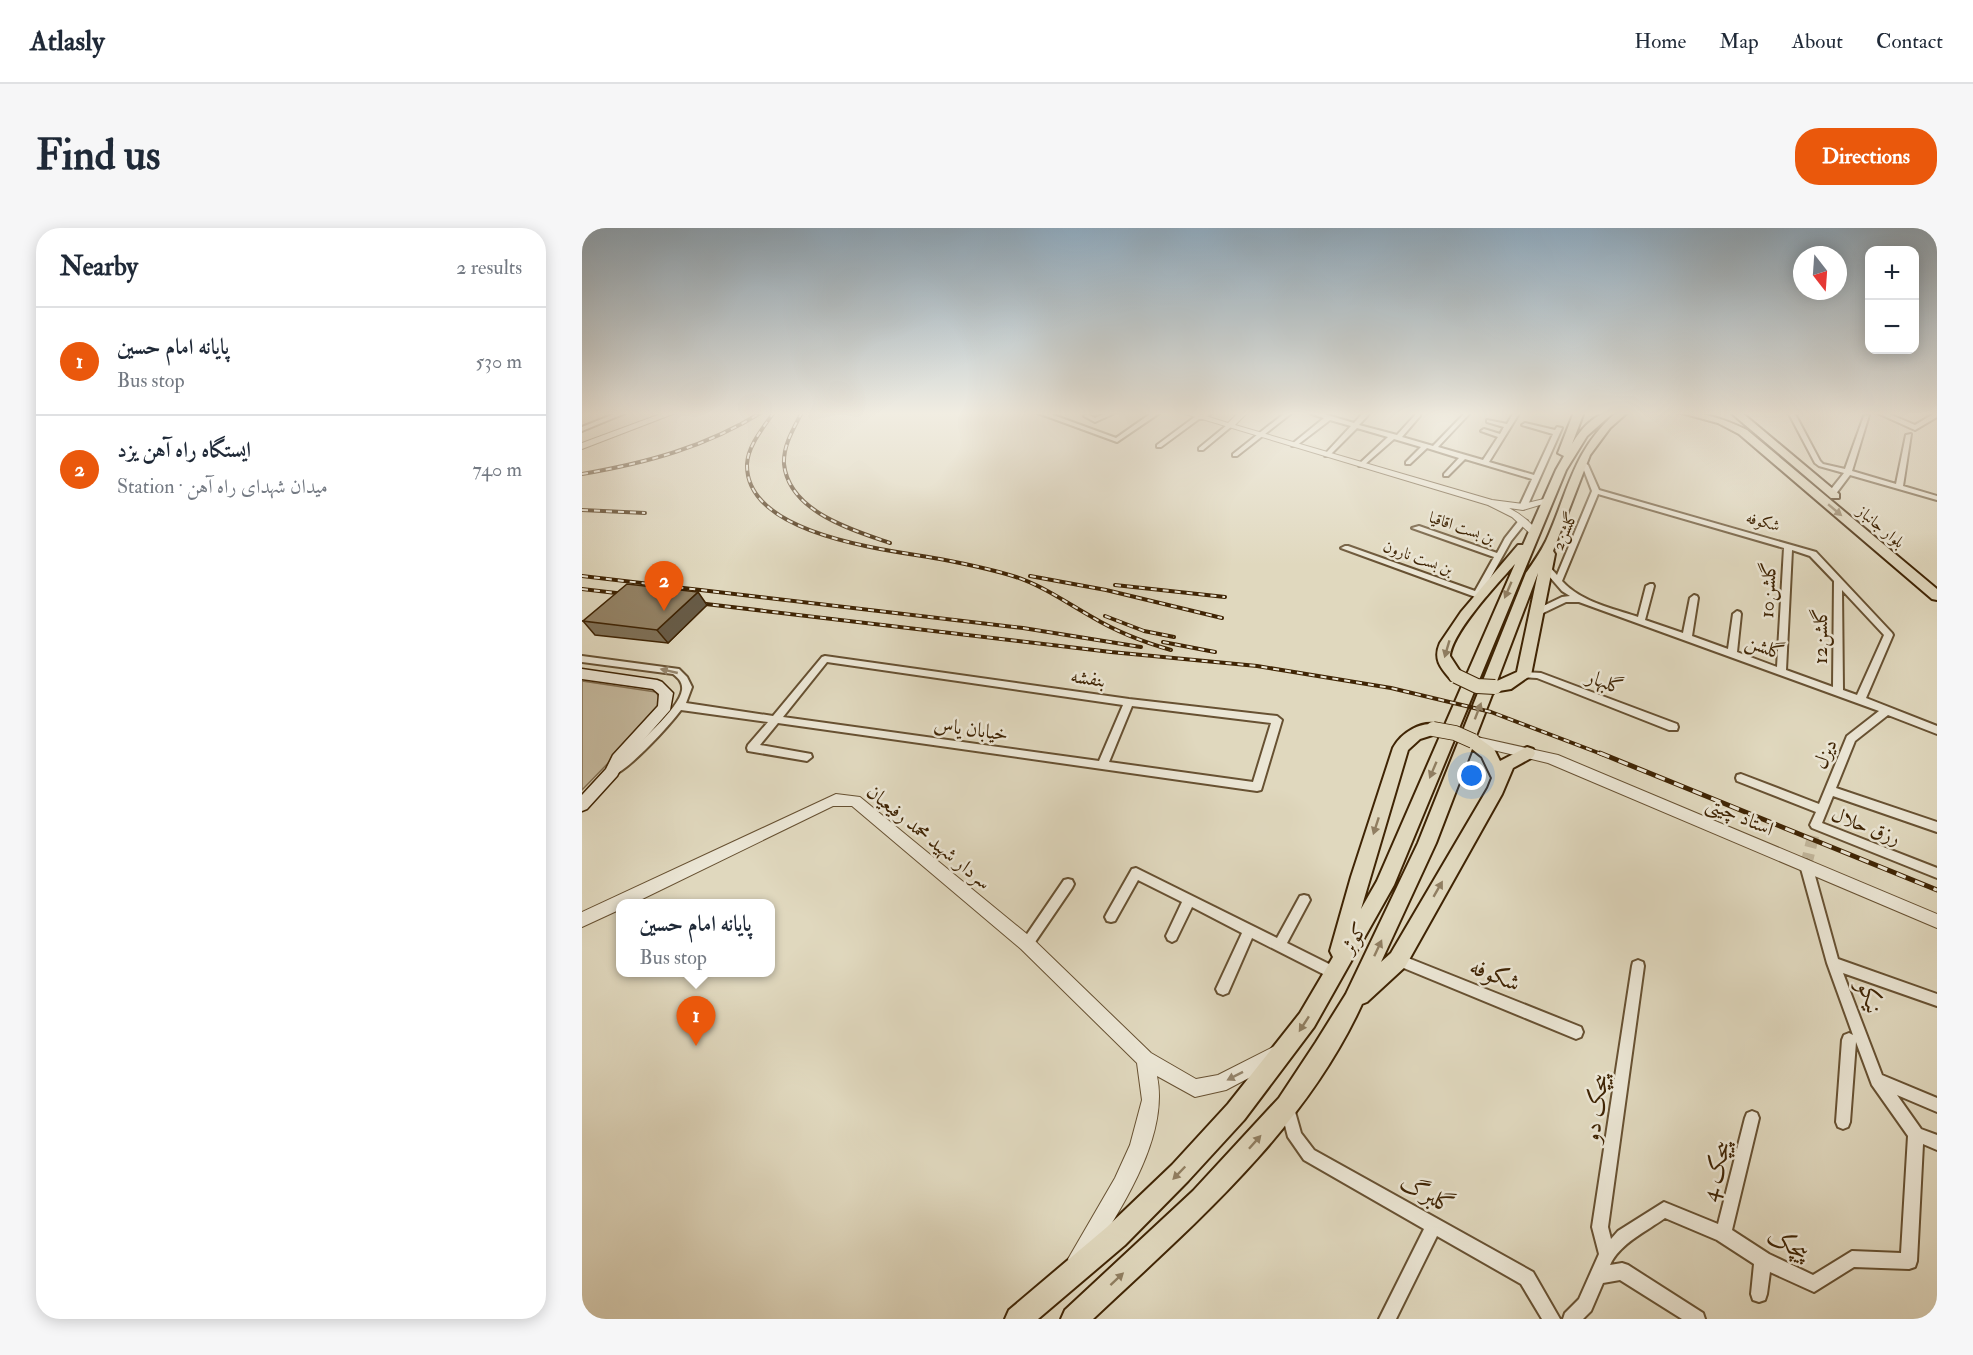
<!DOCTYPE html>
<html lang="en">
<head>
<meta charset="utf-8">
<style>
  body { margin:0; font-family:"IM FELL Double Pica",Amiri,serif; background:#f6f6f7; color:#1f2937 }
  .controls { position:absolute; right:18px; top:18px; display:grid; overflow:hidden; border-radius:12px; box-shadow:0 3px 15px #0003 }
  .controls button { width:54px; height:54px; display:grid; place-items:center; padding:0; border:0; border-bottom:2px solid #e0e1e3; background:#fff; color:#1f2937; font:30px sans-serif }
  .compass { position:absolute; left:1211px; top:18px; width:54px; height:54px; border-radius:50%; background:#fff; box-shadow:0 3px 15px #0003; rotate:163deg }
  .you { position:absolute; left:890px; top:548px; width:21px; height:21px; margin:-15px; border:4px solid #fff; border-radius:50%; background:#1a73e8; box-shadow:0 0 0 9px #1a73e833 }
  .badge { display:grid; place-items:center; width:39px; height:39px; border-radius:50%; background:#ea580c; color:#fff; font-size:20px; font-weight:700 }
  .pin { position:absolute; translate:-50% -50px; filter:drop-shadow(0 2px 3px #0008) }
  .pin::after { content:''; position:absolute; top:32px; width:21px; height:18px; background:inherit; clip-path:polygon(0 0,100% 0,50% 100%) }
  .popup { position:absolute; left:34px; top:671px; width:159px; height:78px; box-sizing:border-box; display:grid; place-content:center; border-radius:12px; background:#fff; filter:drop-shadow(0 2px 4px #0005); font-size:20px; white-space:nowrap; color:#747a83 }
  .popup b { font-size:22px; color:#1f2937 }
  .popup::after { content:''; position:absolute; left:50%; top:100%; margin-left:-12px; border:12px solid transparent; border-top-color:#fff }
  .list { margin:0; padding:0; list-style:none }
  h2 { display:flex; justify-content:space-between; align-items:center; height:78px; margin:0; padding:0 24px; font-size:26px }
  h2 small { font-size:20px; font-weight:400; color:#747a83 }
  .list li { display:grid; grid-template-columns:39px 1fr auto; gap:18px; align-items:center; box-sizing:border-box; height:108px; padding:0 24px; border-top:2px solid #e0e1e3 }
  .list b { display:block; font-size:22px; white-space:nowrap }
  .list p { margin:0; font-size:20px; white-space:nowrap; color:#747a83 }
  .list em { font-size:20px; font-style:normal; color:#747a83 }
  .map { position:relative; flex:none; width:1355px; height:1091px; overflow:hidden; border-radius:24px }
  header { display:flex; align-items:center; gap:36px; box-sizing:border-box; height:84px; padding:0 30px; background:#fff; border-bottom:2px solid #e0e1e3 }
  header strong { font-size:28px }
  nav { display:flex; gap:33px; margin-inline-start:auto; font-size:21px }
  .intro { display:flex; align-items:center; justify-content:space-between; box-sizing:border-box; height:144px; padding:0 36px }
  h1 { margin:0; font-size:42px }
  .button { padding:15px 27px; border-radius:24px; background:#ea580c; color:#fff; font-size:21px; font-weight:700 }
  main { display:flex; gap:36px; padding:0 36px }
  aside { flex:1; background:#fff; border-radius:24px; box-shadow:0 3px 15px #0003 }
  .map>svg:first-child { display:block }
  .green { fill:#c5b99e; stroke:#826e51; stroke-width:1.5 }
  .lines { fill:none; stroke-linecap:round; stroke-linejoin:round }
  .minor-tunnel { stroke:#c0b499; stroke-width:12; stroke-dasharray:12 6; stroke-linecap:butt }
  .minor-casing { stroke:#675132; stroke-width:4 }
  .tertiary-casing { stroke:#675132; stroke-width:2 }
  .secondary-casing { stroke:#3f2404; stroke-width:3 }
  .primary-casing { stroke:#3f2404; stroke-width:4 }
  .minor { fill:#ebe6d5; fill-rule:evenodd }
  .tertiary { fill:#ebe6d5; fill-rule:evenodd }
  .secondary { fill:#ebe6d5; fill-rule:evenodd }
  .primary { fill:#e0d8be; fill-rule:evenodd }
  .rail-far1-casing { stroke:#3f2404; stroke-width:4 }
  .rail-casing { stroke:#3f2404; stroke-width:5 }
  .rail-far1 { stroke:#ebe6d5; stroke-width:2; stroke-dasharray:6; stroke-linecap:butt }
  .rail { stroke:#ebe6d5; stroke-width:3; stroke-dasharray:10; stroke-linecap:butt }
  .primary-bridge-casing { stroke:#3f2404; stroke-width:16; stroke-linecap:butt }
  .primary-bridge { stroke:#e0d8be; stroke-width:14 }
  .wall { fill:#7e7057; stroke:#3f2404; stroke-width:1.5 }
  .shaded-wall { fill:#675b47; stroke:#3f2404; stroke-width:1.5 }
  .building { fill:#938265; stroke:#3f2404; stroke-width:1.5 }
  .oneway { fill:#907e61 }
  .oneway2 { fill:#95856c }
  .labels { text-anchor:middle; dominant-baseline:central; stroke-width:5; stroke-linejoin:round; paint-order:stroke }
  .far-street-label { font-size:16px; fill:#3f2404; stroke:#ebe6d5 }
  .street-label { font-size:20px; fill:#3f2404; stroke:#ebe6d5 }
  .near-street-label { font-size:24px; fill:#3f2404; stroke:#ebe6d5 }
</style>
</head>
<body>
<header>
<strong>Atlasly</strong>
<nav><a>Home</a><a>Map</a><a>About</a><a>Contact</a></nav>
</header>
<div class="intro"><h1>Find us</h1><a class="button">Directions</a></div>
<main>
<aside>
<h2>Nearby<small>2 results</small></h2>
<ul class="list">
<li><span class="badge">1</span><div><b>پایانه امام حسین</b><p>Bus stop</p></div><em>530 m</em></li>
<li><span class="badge">2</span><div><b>ایستگاه راه آهن یزد</b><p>Station · میدان شهدای راه آهن</p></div><em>740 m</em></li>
</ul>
</aside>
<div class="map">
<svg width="1355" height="1091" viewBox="0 0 1355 1091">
  <rect width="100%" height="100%" fill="#e0d8be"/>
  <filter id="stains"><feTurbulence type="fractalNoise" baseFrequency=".00333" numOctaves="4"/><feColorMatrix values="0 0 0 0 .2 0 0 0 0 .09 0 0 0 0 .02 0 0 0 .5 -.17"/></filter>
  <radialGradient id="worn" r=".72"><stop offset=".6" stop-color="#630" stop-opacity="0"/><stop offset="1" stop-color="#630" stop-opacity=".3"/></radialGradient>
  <!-- green -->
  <path class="green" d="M0 453 74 464 78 471 76 481 67 493 0 562Z"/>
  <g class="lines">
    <!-- minor-tunnel -->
    <path class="minor-tunnel" d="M1224 637 1234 597"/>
    <!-- minor casing -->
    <g class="minor-casing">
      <path id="minor" d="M37 184H46L0 203V199Z
        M453 184H463L534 210 571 184H579L535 214Z
        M526 184H535L513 194 502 188 505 186 513 190Z
        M624 184H631L622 191H617L579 219H575V217L614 188H619Z
        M704 184H711L655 228H651V226Z
        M724 184H735L772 195 782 184H789L777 197 815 207 834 186H838V188L820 209 851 218 882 186 878 184H889L856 219 901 232 916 209 899 203 902 201 918 206 922 199 905 194V192L925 196 932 184H938L907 234 952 247 971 206 940 197 943 195 973 202 975 199 980 200 945 279 941 281 937 279 950 251 883 231 866 248H862V246L877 230 845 220 828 236H824V234L839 219 812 211 781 238H777V236L806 209 775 200 747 228H743V226L769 198 748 192 714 218H710V216L742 190Z
        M1206 184H1212L1238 233 1241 236 1263 241 1282 188 1287 187 1270 243 1314 256 1324 207 1329 206 1321 258 1355 268V272L1268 247 1253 267H1247L1246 265 1262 245 1237 238 1233 235Z
        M1293 184H1302L1333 197 1353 185 1355 184V189L1333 202Z
        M645 197 650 198 621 222H617V220Z
        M1003 235 1006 237 1017 262 1234 324 1310 405 1311 407 1284 470 1355 498V506L1306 487 1273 513 1254 560 1355 594V604L1251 568 1240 595 1355 640V650L1230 600 1228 597 1234 584 1155 553 1154 550 1155 547 1159 546 1237 576 1265 508 1297 483 997 374H984L959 386H953V382L980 369 988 368 980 363 960 340 961 338H967L975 347 1010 263 1000 237ZM1016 266 1202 320 1195 439 1155 424 1159 386 1158 384 1155 383 1151 386 1146 421 1110 408 1116 370 1115 368 1112 367 1108 370 1101 405 1063 392 1072 358 1071 356H1068L1064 358 1056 389C1030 380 999 374 980 353ZM1210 322 1228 328 1252 353 1251 459 1204 442ZM1260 362 1302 407 1275 467 1261 462Z
        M938 291 945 293 929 313 900 365 903 368 899 371 759 320 763 318H766L893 363 912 329 830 300 837 298 915 325 923 310Z
        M0 428 97 441 105 449 110 459 104 475 191 488 240 429 243 428 547 471 695 488 700 492 680 559 679 562 675 563 196 495 178 517 229 526 230 529 225 533 166 523 165 520 166 517 186 494 99 482C87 498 48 541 30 548L26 547 25 544 26 541C44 527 97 483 100 462 101 454 96 450 91 446L0 434ZM245 434 541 477 517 533 201 489ZM550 478 689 495 671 554 527 534Z
        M942 444 959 445 1095 496 1096 499 1095 502H1087L955 450 939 449 937 447Z
        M1224 632 1228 634 1230 637 1256 731 1355 766V778L1261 745 1300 847 1355 870V884L1315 867 1339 901 1355 907V922L1341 916 1335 1033 1333 1039 1327 1041 1272 1039 1232 1064 1188 1044 1185 1066 1183 1072 1177 1074 1171 1072 1169 1066 1172 1036 1135 1012 1083 990C1065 1003 1037 1016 1028 1037L1040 1035 1046 1037 1121 1085 1123 1091H1100L1038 1052 1021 1055 1009 1083 1001 1091H981L983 1085 997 1071 1017 1026 1010 999 1050 738 1051 734 1056 732 1061 734 1062 738 1026 999 1029 1011 1036 1003 1082 974 1136 996 1163 890 1165 885 1170 883 1175 885 1177 890 1150 1002 1187 1026 1231 1047 1270 1023 1319 1025 1326 908 1290 857 1274 814 1268 894 1266 899 1261 901 1256 899 1254 894 1260 812 1262 807 1267 805 1271 807 1245 735 1218 637 1220 634Z
        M554 640 695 710 718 668 722 667 726 668 728 672 705 715 757 741 758 745 757 749 752 751 747 749 670 710 646 765 641 767 636 765 634 761 660 705 610 679 594 712 590 714 586 712 584 708 600 674 556 652 533 693 529 694 525 693 523 689 525 685 550 641Z
        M486 651 490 652 492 656 490 660 449 720 445 722 441 720 439 716 441 712 482 652Z
        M816 726 999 799 1001 804 999 809 994 811 812 736 810 732 812 728Z
        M705 871 710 873 719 905 732 922 951 1044 978 1091H960L939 1056 855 1008 814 1091H797L842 1001 722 932 706 909 698 878 700 873Z"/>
    </g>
    <!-- tertiary casing -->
    <g class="tertiary-casing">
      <path id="tertiary" d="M84 184H96L0 221V215Z
        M597 184H611L646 195 657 184H666L653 197 910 272 941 276 966 270 971 273 941 282 927 280C940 287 949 294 957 306L952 309 930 289 906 277Z
        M1346 184H1355V188Z
        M895 509 976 527 1355 686V700L966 535 890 517 888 514 890 511Z
        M254 566 278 569 451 711 569 825 614 851 636 847 695 817 701 820 704 826 701 832 644 862 613 869 575 848C588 911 535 987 503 1038L496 1041 489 1038 486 1031 533 950 548 917 560 872 555 835 439 721 270 578H251L50 676H39V681L0 699V684Z"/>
    </g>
    <!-- secondary casing -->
    <g class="secondary-casing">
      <path id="secondary" d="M0 441 75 452 80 454 91 465 88 482 42 534 35 548 5 581 0 583V567L24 541 31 527 76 478 77 466 71 461 0 451Z"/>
    </g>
    <!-- primary casing -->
    <g class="primary-casing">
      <path id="primary" d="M992 184H1002L990 216C999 201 1013 184 1032 184L1005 208 984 242 812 657 732 799 662 892 606 953 543 1017 456 1091H423L427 1082 525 999 590 937 646 876 718 785 751 729 748 723 769 649 811 520C819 505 839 492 857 497L859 501 857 505 838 511 826 522 779 681 795 653 933 336C916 355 870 404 868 428L881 448 879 452H869C858 439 851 431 858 415L879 384 936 317H941L974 242 982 228 976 225Z
        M1035 184H1046L1028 200 1008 227 971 323 973 326 949 447 929 461 911 464 894 508 912 521 918 533 945 519 951 521 953 525 951 529 931 540 920 566 823 739 785 774 780 776C722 903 611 997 511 1091H479L483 1082 611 963 697 870 734 814 764 766 836 615 944 345C951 335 958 325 964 313 986 265 991 221 1035 184ZM956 345 935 444 915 453ZM890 521 900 529 910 550 906 560 809 725 799 734 854 615Z
        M1096 184C1122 184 1142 191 1165 202L1355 361V372L1350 371 1157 206 1136 195Z
        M1148 184H1159L1257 266V270H1249Z"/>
    </g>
    <!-- minor -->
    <use href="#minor" class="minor"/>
    <!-- tertiary -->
    <use href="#tertiary" class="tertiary"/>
    <!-- secondary -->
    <use href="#secondary" class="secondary"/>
    <!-- primary -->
    <use href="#primary" class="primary"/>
    <!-- rail-far1 casing -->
    <g class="rail-far1-casing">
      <path id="rail-far1" d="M192 184C182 199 166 217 165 236 163 308 308 322 358 331 384 336 409 341 434 349 461 358 485 375 510 389 535 404 561 414 589 422
        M220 184C212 200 201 217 202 236 207 284 271 302 308 315
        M0 246C64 235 124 219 180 184
        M0 282 63 285
        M0 348 441 400 559 419
        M448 348 524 362 640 390
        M533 357 643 369
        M0 361 51 367
        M107 374 529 424 675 438 809 460 909 484 1022 527
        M523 388 562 403 592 409
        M581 414 633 424"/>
    </g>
    <!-- rail casing -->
    <g class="rail-casing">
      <path id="rail" d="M1018 525 1355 662"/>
    </g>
    <!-- rail-far1 -->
    <use href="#rail-far1" class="rail-far1"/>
    <!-- rail -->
    <use href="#rail" class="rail"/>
    <!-- primary-bridge casing -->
    <g class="primary-bridge-casing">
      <path id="primary-bridge" d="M874 448 895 458 913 459
        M851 501 873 505 891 513"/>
    </g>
    <!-- primary-bridge -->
    <use href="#primary-bridge" class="primary-bridge"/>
  </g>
  <!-- wall -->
  <path class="wall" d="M125 377 86 415 13 407 1 393Z"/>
  <!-- shaded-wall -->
  <path class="shaded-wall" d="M116 364 125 377 86 415 75 402Z"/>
  <!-- building -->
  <path class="building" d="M45 356 116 364 75 402 1 393Z"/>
  <!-- one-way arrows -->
  <defs><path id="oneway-solid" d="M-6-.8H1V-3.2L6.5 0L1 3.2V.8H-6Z" transform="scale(1.5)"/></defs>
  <g class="oneway">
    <use href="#oneway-solid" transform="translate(1253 282) rotate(40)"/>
    <use href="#oneway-solid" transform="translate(926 362) rotate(113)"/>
    <use href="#oneway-solid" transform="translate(865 421) rotate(106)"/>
    <use href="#oneway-solid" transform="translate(896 483) rotate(-69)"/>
    <use href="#oneway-solid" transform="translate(851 542) rotate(113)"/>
    <use href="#oneway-solid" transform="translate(794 598) rotate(108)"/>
    <use href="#oneway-solid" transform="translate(856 661) rotate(-60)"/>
    <use href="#oneway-solid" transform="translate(796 720) rotate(-65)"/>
    <use href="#oneway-solid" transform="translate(722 796) rotate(123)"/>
    <use href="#oneway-solid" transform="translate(673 914) rotate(-48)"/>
    <use href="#oneway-solid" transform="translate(597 945) rotate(134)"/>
    <use href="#oneway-solid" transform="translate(535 1051) rotate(-43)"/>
  </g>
  <g class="oneway2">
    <use href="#oneway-solid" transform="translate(87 443) rotate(-167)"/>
    <use href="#oneway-solid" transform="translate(653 848) rotate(153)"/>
  </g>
  <!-- sky -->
  <linearGradient id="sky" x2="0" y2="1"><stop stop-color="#8faabe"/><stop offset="0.55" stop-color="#f1ede2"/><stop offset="1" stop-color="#f1ede2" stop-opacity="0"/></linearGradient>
  <rect width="1355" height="337" fill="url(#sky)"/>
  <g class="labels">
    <!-- far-street labels -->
    <g class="far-street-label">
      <text transform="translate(1181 294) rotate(16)">شکوفه</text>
      <text transform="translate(1299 299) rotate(40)">بلوار جانباز</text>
      <text transform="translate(880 300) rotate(19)">بن بست اقاقیا</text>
      <text transform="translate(983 303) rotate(-67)">گلشن2</text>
      <text transform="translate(836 330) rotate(20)">بن بست نارون</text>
    </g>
    <!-- street labels -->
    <g class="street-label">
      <text transform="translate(1186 362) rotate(-87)">گلشن10</text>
      <text transform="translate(1238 408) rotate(-90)">گلشن12</text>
      <text transform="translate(1183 419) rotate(21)">گلشن</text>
      <text transform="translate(506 450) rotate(8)">بنفشه</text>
      <text transform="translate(1023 454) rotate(21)">گلبهار</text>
      <text transform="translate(389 501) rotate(8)">خیابان یاس</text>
      <text transform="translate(1243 526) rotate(-66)">دیزل</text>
      <text transform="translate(1158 588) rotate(23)">استاد چیتی</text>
      <text transform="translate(1284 598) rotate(21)">رزق حلال</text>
      <text transform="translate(347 609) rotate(39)">سردار شهید محمد رفیعیان</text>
      <text transform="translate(772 710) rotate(-60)">کوثر</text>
    </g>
    <!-- near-street labels -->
    <g class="near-street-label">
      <text transform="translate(913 747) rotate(22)">شکوفه</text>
      <text transform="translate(1288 769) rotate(70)">نیکو</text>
      <text transform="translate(1014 880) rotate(-82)">پیچک دو</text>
      <text transform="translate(1134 943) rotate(-76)">پیچک 4</text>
      <text transform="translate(845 966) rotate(29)">گلبرگ</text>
      <text transform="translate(1206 1016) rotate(28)">پیچک</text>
    </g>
  </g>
  <rect width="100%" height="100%" filter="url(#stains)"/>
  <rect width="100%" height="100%" fill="url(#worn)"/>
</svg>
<div class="controls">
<button>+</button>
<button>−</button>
</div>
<svg class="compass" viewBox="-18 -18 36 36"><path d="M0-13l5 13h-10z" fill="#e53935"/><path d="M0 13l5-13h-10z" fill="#747a83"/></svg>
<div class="you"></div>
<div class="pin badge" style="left:114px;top:818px">1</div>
<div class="popup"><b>پایانه امام حسین</b>Bus stop</div>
<div class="pin badge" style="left:82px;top:383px">2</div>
</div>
</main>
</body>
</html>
